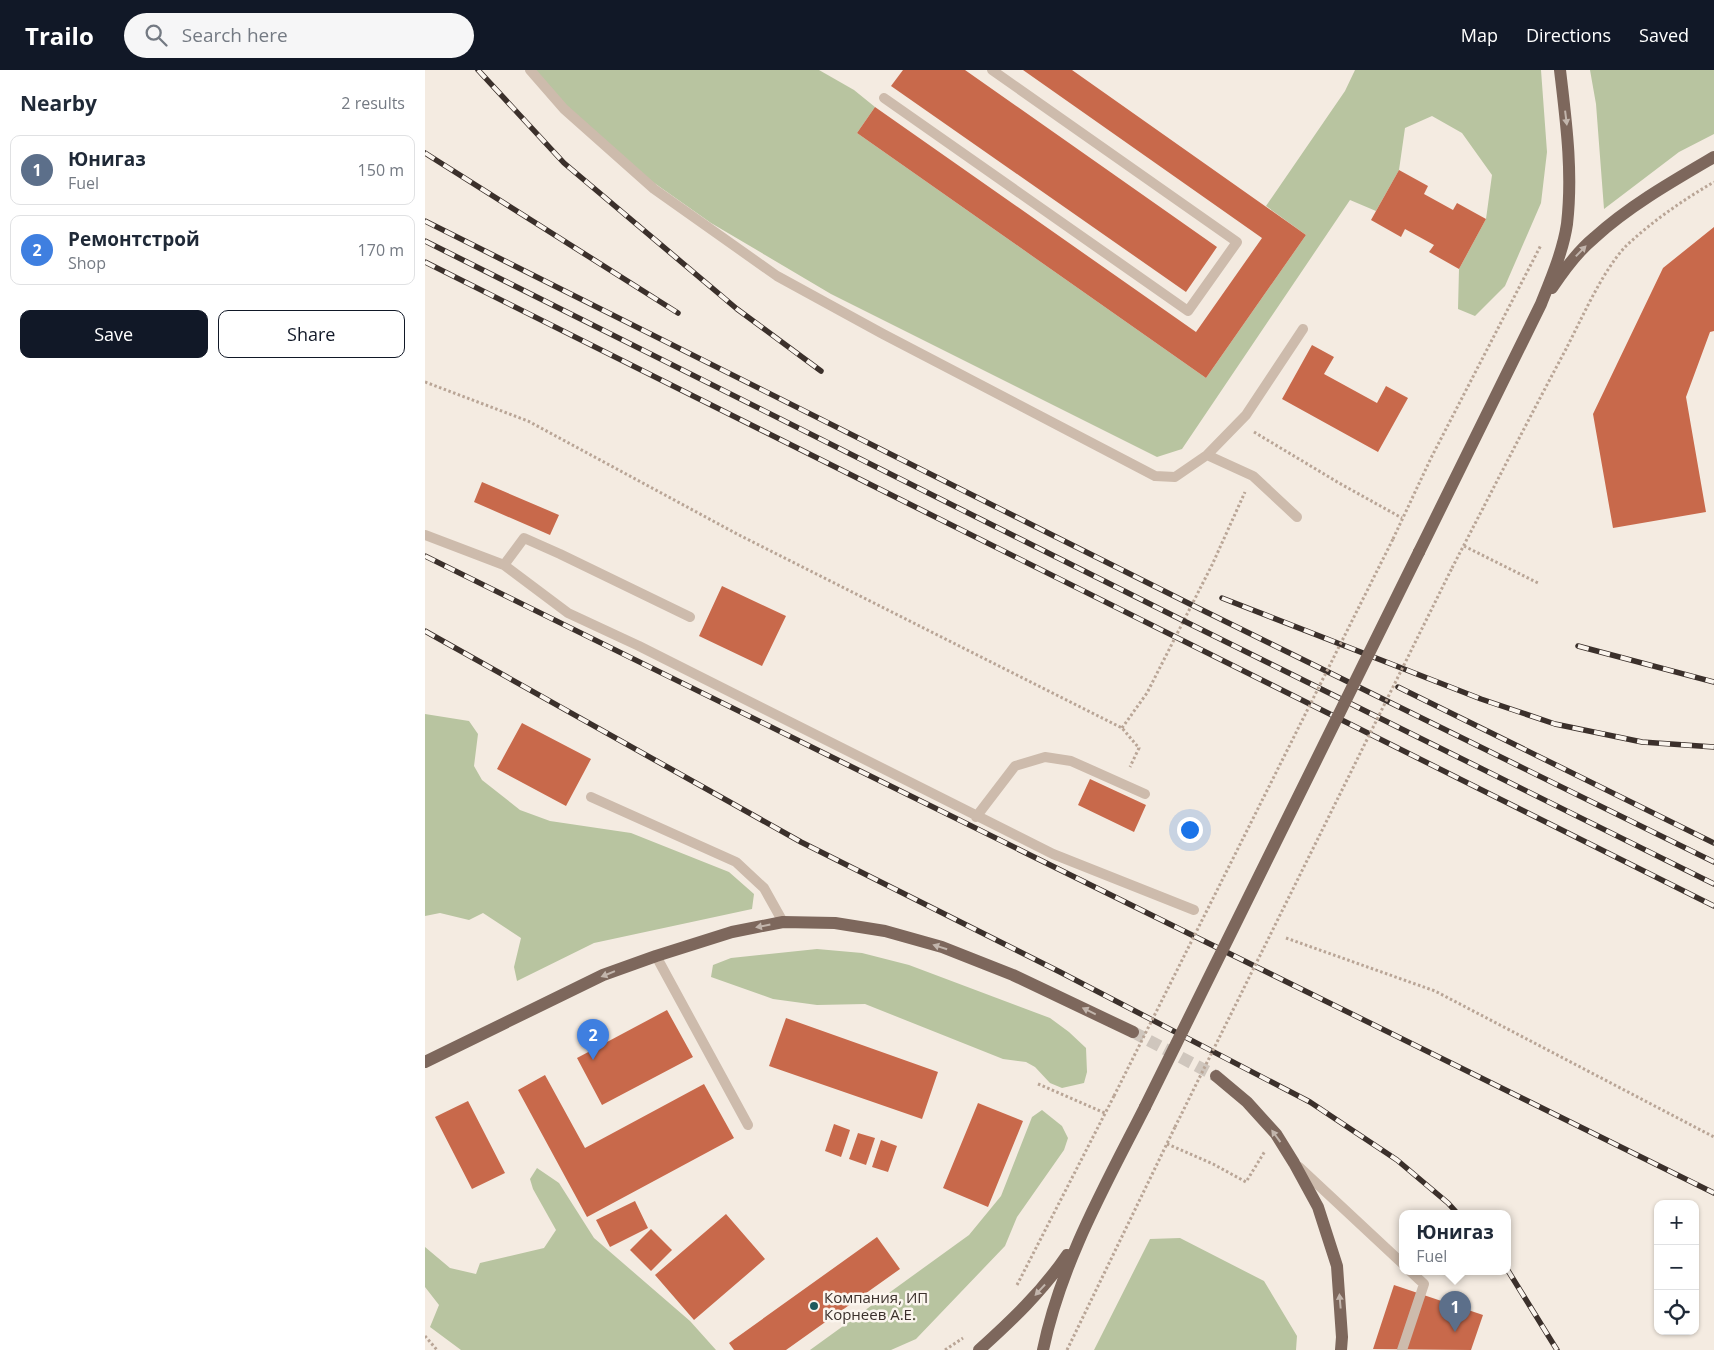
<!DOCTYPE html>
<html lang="en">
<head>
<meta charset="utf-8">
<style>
  body { margin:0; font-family:"Open Sans",sans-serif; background:#f6f6f7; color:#1f2937 }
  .controls { position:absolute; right:15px; bottom:15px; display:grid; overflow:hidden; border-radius:10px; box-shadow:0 1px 4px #0004 }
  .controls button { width:45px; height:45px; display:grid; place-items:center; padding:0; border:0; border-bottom:1px solid #e0e1e3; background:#fff; color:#1f2937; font:25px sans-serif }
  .you { position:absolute; left:764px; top:759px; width:18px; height:18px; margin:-12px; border:4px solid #fff; border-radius:50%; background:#1a73e8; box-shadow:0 0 0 8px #1a73e833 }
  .badge { display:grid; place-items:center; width:32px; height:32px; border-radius:50%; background:#111827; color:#fff; font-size:16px; font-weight:700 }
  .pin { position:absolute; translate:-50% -41px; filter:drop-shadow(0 1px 2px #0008) }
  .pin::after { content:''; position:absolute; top:26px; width:18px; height:15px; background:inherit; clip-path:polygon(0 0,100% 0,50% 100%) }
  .popup { position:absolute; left:974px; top:1140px; width:112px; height:65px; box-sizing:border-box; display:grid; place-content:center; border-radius:10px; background:#fff; filter:drop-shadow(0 1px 4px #0005); font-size:16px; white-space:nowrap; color:#747a83 }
  .popup b { font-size:19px; color:#1f2937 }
  .popup::after { content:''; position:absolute; left:50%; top:100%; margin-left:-10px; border:10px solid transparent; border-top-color:#fff }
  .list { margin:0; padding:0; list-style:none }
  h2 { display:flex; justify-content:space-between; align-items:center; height:65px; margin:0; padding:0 20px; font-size:21px }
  h2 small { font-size:16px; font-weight:400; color:#747a83 }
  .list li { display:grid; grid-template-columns:32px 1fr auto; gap:15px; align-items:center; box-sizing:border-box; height:70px; margin:0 10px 10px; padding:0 10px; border:1px solid #e0e1e3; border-radius:10px }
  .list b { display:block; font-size:19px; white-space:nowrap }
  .list p { margin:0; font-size:16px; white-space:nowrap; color:#747a83 }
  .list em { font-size:16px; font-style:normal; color:#747a83 }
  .actions { display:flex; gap:10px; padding:15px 20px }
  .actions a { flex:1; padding:11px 0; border:1px solid #111827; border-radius:10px; text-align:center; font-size:18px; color:#111827 }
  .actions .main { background:#111827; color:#fff }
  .icon { flex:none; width:28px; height:28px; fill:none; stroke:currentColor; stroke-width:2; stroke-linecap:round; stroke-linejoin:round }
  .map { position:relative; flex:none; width:1289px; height:1280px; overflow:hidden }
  header { display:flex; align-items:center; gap:30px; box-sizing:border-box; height:70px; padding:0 25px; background:#111827; color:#fff }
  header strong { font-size:24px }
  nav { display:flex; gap:28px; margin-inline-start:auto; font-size:18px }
  .search { width:350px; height:45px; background:#f6f6f7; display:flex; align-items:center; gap:12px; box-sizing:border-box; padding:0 18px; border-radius:28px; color:#747a83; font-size:19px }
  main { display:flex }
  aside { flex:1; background:#fff }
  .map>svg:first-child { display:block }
  .green { fill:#b8c4a0 }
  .building { fill:#c8694b }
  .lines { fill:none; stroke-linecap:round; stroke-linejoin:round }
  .primary-tunnel { stroke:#cfc6bd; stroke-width:12; stroke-dasharray:12 6; stroke-linecap:butt }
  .path { stroke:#b9a596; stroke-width:3; stroke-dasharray:2.5 2.5; stroke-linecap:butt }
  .service { stroke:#cdbbac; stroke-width:10 }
  .primary { stroke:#7d675c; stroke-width:12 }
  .rail-casing { stroke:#3b302b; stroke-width:5.5 }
  .rail { stroke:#fbf5ee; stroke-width:4; stroke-dasharray:11; stroke-linecap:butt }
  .path-bridge { stroke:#b9a596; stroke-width:3; stroke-dasharray:2.5 2.5; stroke-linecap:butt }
  .primary-bridge { stroke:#7d675c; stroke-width:12 }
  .oneway { fill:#c2b5ac }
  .poi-dot { fill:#1f5a5e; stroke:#fbf5ee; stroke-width:2 }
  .labels { text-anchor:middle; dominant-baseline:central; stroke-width:5; stroke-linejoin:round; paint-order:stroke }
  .poi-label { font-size:15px; fill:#3b302b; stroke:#fbf5ee; text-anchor:start }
</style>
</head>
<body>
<header>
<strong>Trailo</strong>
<div class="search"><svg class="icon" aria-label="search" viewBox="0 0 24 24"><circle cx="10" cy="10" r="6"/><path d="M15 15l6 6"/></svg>Search here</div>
<nav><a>Map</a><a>Directions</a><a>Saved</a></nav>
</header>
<main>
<aside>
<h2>Nearby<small>2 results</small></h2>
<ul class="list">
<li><span class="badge" style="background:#5c6f8a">1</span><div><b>Юнигаз</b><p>Fuel</p></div><em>150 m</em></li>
<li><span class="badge" style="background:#3f7fe0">2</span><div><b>Ремонтстрой</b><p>Shop</p></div><em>170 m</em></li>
</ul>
<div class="actions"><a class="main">Save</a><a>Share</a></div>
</aside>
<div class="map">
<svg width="1289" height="1280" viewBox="0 0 1289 1280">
  <rect width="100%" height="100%" fill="#f4ebe1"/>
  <!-- green -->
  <path class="green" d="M110 0H394L429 20 450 37 432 63 781 308 881 165 841 136 920 21 930 0H1116L1122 82 1116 133 1080 216 1050 246 1033 239 1034 199 1061 149 1067 105 1037 63 1007 46 980 58 974 100 951 141 925 130 757 379 732 387 406 224 286 153 225 110 142 38Z
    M1165 0H1289V64L1254 82 1179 139 1171 34Z
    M0 644 44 651 53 664 49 696 57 710 95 740 125 751 206 763 304 802 329 824 327 839 169 873 92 911 89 897 96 868 58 843 44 850 15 843 0 846Z
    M392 879 437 883 484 895 625 948 644 962 661 978 662 1002 659 1013 637 1018 625 1013 610 997 601 992 578 989 440 934 392 935 348 929 286 907 288 895 306 888Z
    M617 1040 637 1056 643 1068 639 1080 592 1147 580 1176 491 1269 466 1280H385L544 1165 576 1126 607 1047Z
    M112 1098 134 1113 169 1168 265 1251 291 1280H36L5 1257 14 1235 0 1217V1177L25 1198 51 1204 55 1193 119 1178 131 1160 108 1119 105 1109Z
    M755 1168 839 1211 872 1266 871 1280H669L725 1169Z"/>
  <!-- building -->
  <path class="building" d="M478 0H540L792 177 761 222 466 16Z
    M598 0H647L881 165 781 308 432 63 450 37 771 262 837 168Z
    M974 100 1003 116 999 124 1028 140 1032 133 1061 149 1034 199 1004 182 1009 175 980 159 976 167 946 150Z
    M1289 157V261L1285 262 1261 327 1281 442 1188 458 1168 344 1238 198Z
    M887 275 909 287 899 304 952 333 961 316 983 328 953 382 857 329Z
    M57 412 134 445 125 465 49 432Z
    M297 516 361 546 337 596 274 566Z
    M97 653 166 689 141 736 72 699Z
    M665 709 721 735 709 762 653 735Z
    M242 940 268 987 177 1035 152 988Z
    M361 948 513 1002 497 1049 344 996Z
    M120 1005 160 1078 279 1014 309 1068 162 1147 93 1020Z
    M43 1031 80 1103 47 1119 10 1047Z
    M553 1033 598 1051 563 1137 518 1118Z
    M409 1054 425 1060 416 1087 400 1081Z
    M433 1063 450 1068 441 1095 424 1089Z
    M456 1070 472 1076 463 1102 447 1097Z
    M210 1131 223 1158 185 1177 171 1150Z
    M301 1144 340 1189 269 1250 230 1205Z
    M226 1159 247 1180 226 1201 205 1180Z
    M452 1167 475 1199 361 1280H309L304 1273Z
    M969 1215 1058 1245 1046 1280 948 1279Z"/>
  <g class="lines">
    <!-- primary-tunnel -->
    <path class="primary-tunnel" d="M708 962 791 1006"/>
    <!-- path -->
    <path class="path" d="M0 312 103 351 314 465 697 658 714 678 705 697
      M829 362 914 413 977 448
      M968 469 1006 388 1116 175
      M1039 476 1113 513
      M1027 498C1065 425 1102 352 1141 279 1157 248 1177 202 1200 177 1226 152 1258 130 1289 112
      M697 658 722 623 787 495 820 422
      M861 868 1010 921 1289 1067
      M613 1014 680 1043
      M742 1074 788 1094 821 1112 840 1081
      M592 1215 689 1026
      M0 1266 12 1280
      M520 1280 538 1268
      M642 1280 750 1057"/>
    <!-- service -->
    <path class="service" d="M105 0 139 39 229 119 352 206 458 264 730 406 750 407 782 385 821 345 878 259
      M459 28 763 241 812 172 567 0
      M782 385 828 406 872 447
      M0 465 79 495 143 543 214 576 628 784 769 840
      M79 495 99 468 135 484 265 547
      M166 727 311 792 339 818 358 852
      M551 747 590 696 620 687 646 691 720 724
      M231 886 323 1055
      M874 1097 978 1194
      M977 1280 999 1214 985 1201"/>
    <!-- primary -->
    <path class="primary" d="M1127 218C1139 200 1152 182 1169 168 1204 136 1248 111 1289 87
      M994 482 1116 234C1126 209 1138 181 1142 154 1148 102 1141 51 1135 0
      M0 992 178 905 231 886 307 862 358 852 410 853 460 861 517 877 588 905 708 962
      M791 1006 822 1032 851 1064 869 1093 893 1137 912 1196 917 1267 916 1280
      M554 1280C586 1251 617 1222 642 1185
      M618 1280C636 1193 680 1116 720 1037"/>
    <!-- rail casing -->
    <g class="rail-casing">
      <path id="rail" d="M53 0 139 93 312 239 396 301
        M0 83 253 243
        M0 151 767 535 1289 792
        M0 171 759 551 1289 814
        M0 192 1289 836
        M0 486 1289 1123
        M797 528 1056 629 1130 654 1217 672 1289 677
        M0 561 376 772 635 902 885 1032 972 1090 1023 1133 1032 1143
        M1153 576 1289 612
        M973 617 1289 773
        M1082 1199 1132 1280"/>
    </g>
    <!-- rail -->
    <use href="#rail" class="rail"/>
    <!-- path-bridge -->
    <path class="path-bridge" d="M689 1026 968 469
      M750 1057 1027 498"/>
    <!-- primary-bridge -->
    <path class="primary-bridge" d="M720 1037 994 482"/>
  </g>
  <!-- one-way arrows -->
  <defs><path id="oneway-solid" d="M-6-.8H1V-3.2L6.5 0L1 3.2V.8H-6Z" transform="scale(1.25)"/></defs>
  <g class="oneway">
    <use href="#oneway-solid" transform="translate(1141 48) rotate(83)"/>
    <use href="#oneway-solid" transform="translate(1156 181) rotate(-46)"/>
    <use href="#oneway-solid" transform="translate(338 856) rotate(169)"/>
    <use href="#oneway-solid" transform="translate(515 877) rotate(-162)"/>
    <use href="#oneway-solid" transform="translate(183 904) rotate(158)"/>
    <use href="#oneway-solid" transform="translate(664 941) rotate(-154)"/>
    <use href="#oneway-solid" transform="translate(851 1066) rotate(-126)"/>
    <use href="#oneway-solid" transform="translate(615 1220) rotate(133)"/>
    <use href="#oneway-solid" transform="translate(915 1231) rotate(-95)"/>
  </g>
  <!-- markers -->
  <circle class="poi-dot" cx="389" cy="1236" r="5"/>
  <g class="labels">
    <!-- poi labels -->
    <g class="poi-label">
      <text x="399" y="1227">Компания, ИП<tspan x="399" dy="17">Корнеев А.Е.</tspan></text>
    </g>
  </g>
</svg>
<div class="controls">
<button>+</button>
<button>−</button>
<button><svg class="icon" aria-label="locate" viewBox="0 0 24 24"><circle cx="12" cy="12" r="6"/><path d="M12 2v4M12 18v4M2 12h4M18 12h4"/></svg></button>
</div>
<div class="you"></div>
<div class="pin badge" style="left:1030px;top:1262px;background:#5c6f8a">1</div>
<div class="popup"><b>Юнигаз</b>Fuel</div>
<div class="pin badge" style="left:168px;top:990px;background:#3f7fe0">2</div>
</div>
</main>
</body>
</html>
